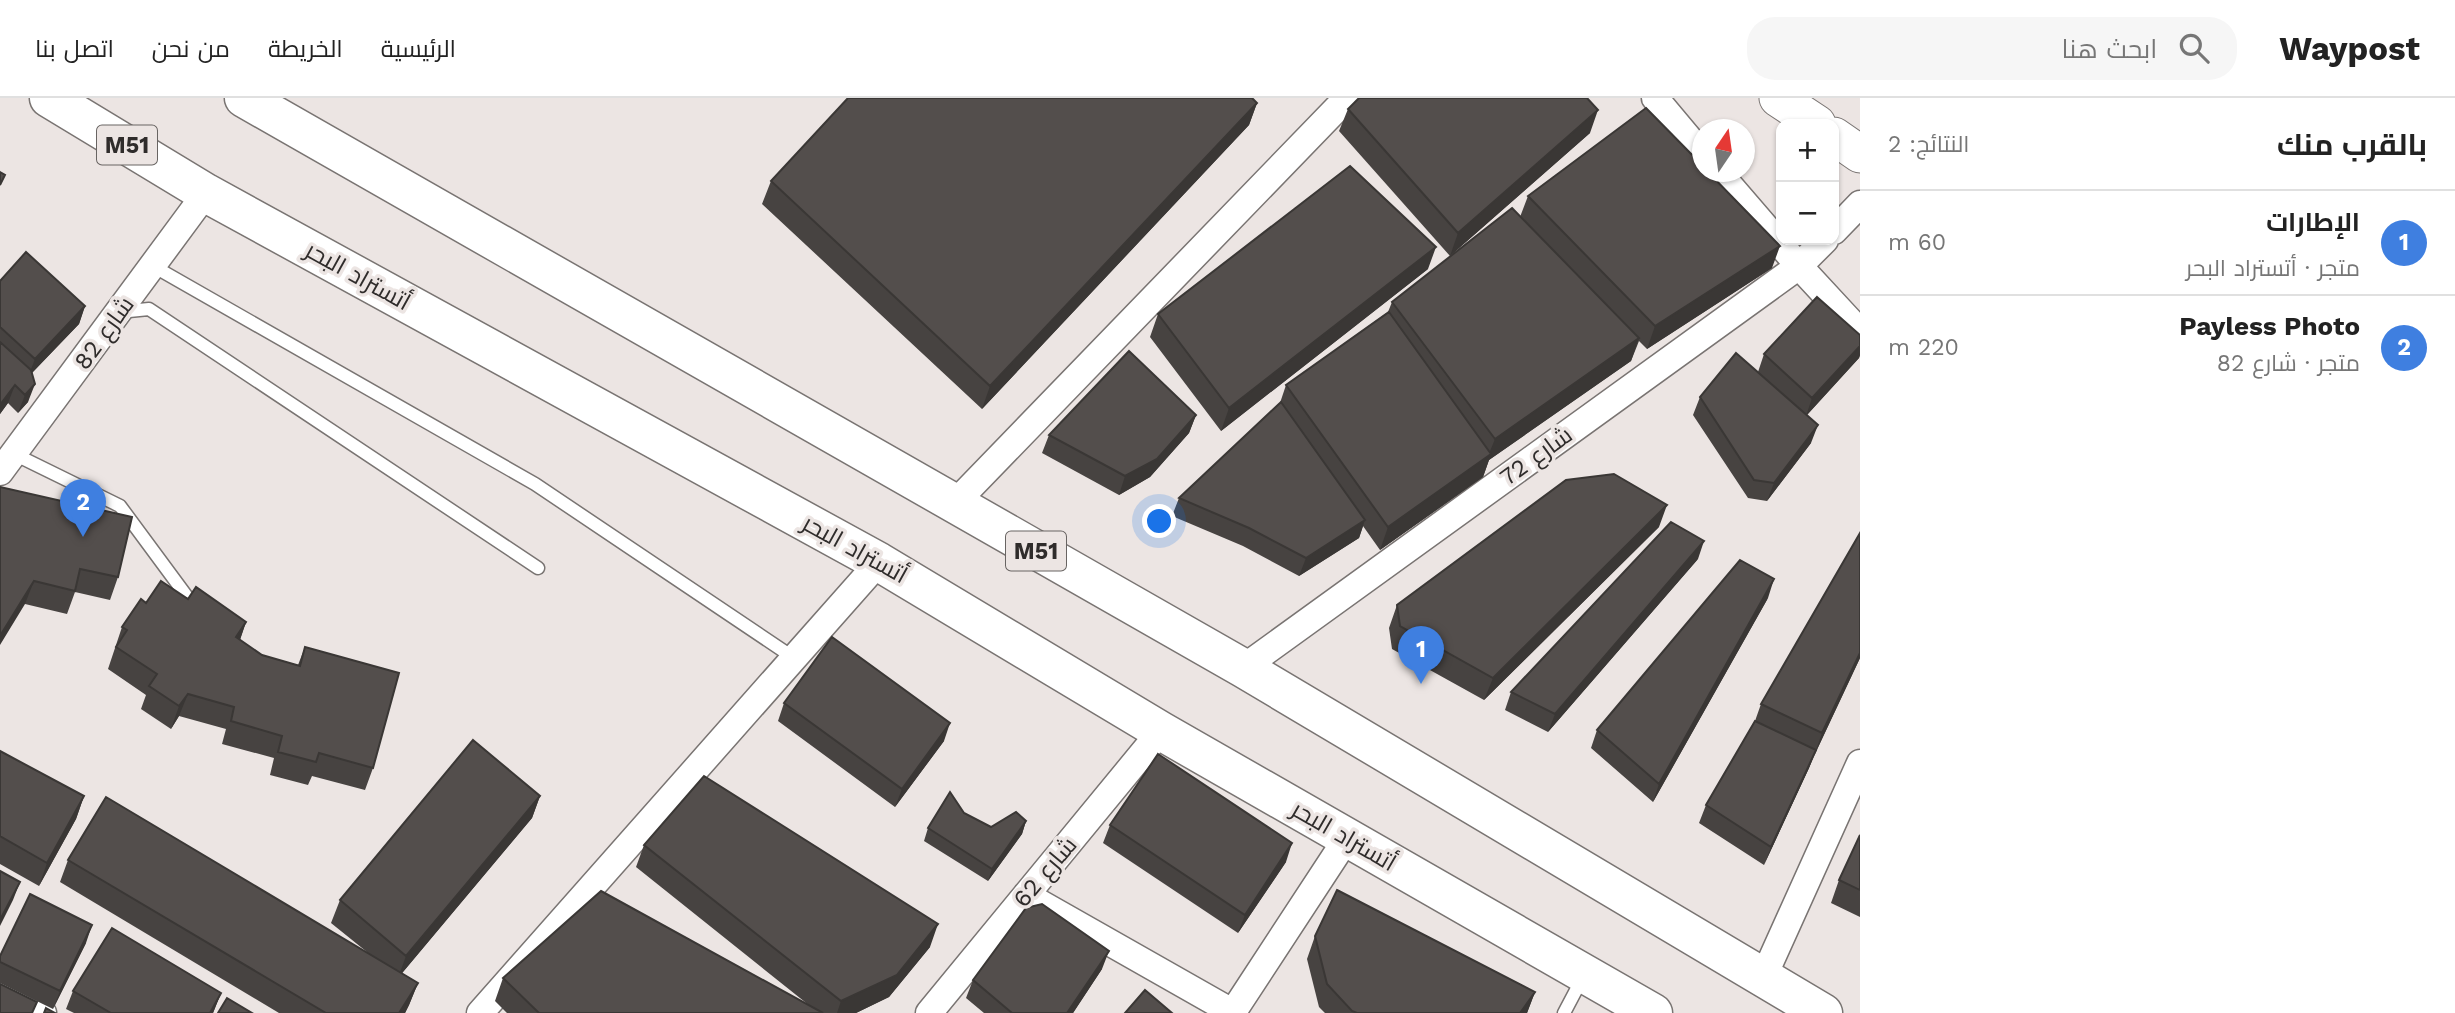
<!DOCTYPE html>
<html lang="ar">
<head>
<meta charset="utf-8">
<style>
  body { margin:0; font-family:"Work Sans",Cairo,sans-serif; background:#f6f6f6; color:#222; direction:rtl }
  .controls { position:absolute; right:21px; top:21px; display:grid; overflow:hidden; border-radius:14px; box-shadow:0 2px 5px #0004 }
  .controls button { width:63px; height:63px; display:grid; place-items:center; padding:0; border:0; border-bottom:2px solid #e0e0e0; background:#fff; color:#222; font:35px sans-serif }
  .compass { position:absolute; left:1692px; top:21px; width:63px; height:63px; border-radius:50%; background:#fff; box-shadow:0 2px 5px #0004; rotate:13deg }
  .you { position:absolute; left:1160px; top:424px; width:24px; height:24px; margin:-18px; border:5px solid #fff; border-radius:50%; background:#1a73e8; box-shadow:0 0 0 10px #1a73e833 }
  .badge { display:grid; place-items:center; width:46px; height:46px; border-radius:50%; background:#bb3371; color:#fff; font-size:23px; font-weight:700 }
  .pin { position:absolute; translate:-50% -58px; filter:drop-shadow(0 2px 4px #0008) }
  .pin::after { content:''; position:absolute; top:37px; width:24px; height:21px; background:inherit; clip-path:polygon(0 0,100% 0,50% 100%) }
  .list { margin:0; padding:0; list-style:none }
  h2 { display:flex; justify-content:space-between; align-items:center; height:91px; margin:0; padding:0 28px; font-size:30px }
  h2 small { font-size:23px; font-weight:400; color:#767676 }
  .list li { display:grid; grid-template-columns:46px 1fr auto; gap:21px; align-items:center; box-sizing:border-box; height:105px; padding:0 28px; border-top:2px solid #e0e0e0 }
  .list b { display:block; font-size:26px; white-space:nowrap }
  .list p { margin:0; font-size:23px; white-space:nowrap; color:#767676 }
  .list em { font-size:23px; font-style:normal; color:#767676 }
  .icon { flex:none; width:38px; height:38px; fill:none; stroke:currentColor; stroke-width:2; stroke-linecap:round; stroke-linejoin:round }
  .map { position:relative; flex:none; width:1860px; height:915px; overflow:hidden; direction:ltr }
  header { display:flex; align-items:center; gap:42px; box-sizing:border-box; height:98px; padding:0 35px; background:#fff; border-bottom:2px solid #e0e0e0 }
  header strong { font-size:33px }
  nav { display:flex; gap:38px; margin-inline-start:auto; font-size:24px }
  .search { width:490px; height:63px; background:#f6f6f6; display:flex; align-items:center; gap:18px; box-sizing:border-box; padding:0 24px; border-radius:28px; color:#767676; font-size:26px }
  main { display:flex }
  aside { flex:1; background:#fff }
  .map>svg:first-child { display:block }
  .lines { fill:none; stroke-linecap:round; stroke-linejoin:round }
  .lane-casing { stroke:#797472; stroke-width:15 }
  .street-casing { stroke:#797472; stroke-width:29 }
  .secondary-casing { stroke:#797472; stroke-width:39 }
  .highway-casing { stroke:#797472; stroke-width:41 }
  .lane { stroke:#fff; stroke-width:12 }
  .street { stroke:#fff; stroke-width:26 }
  .secondary { stroke:#fff; stroke-width:37 }
  .highway { stroke:#fff; stroke-width:38 }
  .wall { fill:#474341 }
  .shaded-wall { fill:#3a3735 }
  .building { fill:#534e4c; stroke:#3a3735; stroke-width:2 }
  .labels { text-anchor:middle; dominant-baseline:central; stroke-width:7; stroke-linejoin:round; paint-order:stroke }
  .shield { fill:#ece5e3; stroke:#686462; stroke-width:2 }
  .shield-label { font-size:23px; font-weight:bold; fill:#2f2c2b }
  .street-label { font-size:24px; fill:#2f2c2b; stroke:#ece5e3 }
</style>
</head>
<body>
<header>
<strong>Waypost</strong>
<div class="search"><svg class="icon" aria-label="search" viewBox="0 0 24 24"><circle cx="10" cy="10" r="6"/><path d="M15 15l6 6"/></svg>ابحث هنا</div>
<nav><a>الرئيسية</a><a>الخريطة</a><a>من نحن</a><a>اتصل بنا</a></nav>
</header>
<main>
<aside>
<h2>بالقرب منك<small>النتائج: 2</small></h2>
<ul class="list">
<li><span class="badge" style="background:#3f7fe0">1</span><div><b>الإطارات</b><p>متجر · أتستراد البحر</p></div><em>60 m</em></li>
<li><span class="badge" style="background:#3f7fe0">2</span><div><b>Payless Photo</b><p>متجر · شارع 82</p></div><em>220 m</em></li>
</ul>
</aside>
<div class="map">
<svg width="1860" height="915" viewBox="0 0 1860 915">
  <rect width="100%" height="100%" fill="#ece5e3"/>
  <g class="lines">
    <!-- lane casing -->
    <g class="lane-casing">
      <path id="lane" d="M153 168 535 386 794 560
        M119 214 149 211 538 470
        M14 356 120 408 188 500
        M1564 915 1583 879"/>
    </g>
    <!-- street casing -->
    <g class="street-casing">
      <path id="street" d="M1655 0 1702 56
        M1718 74 1799 168 1860 234
        M1834 133 1860 106
        M0 374 206 95
        M954 406 1347 0
        M1243 570 1799 168 1825 142
        M1026 797 1234 915
        M1763 880 1860 665
        M0 892 43 915
        M1233 914 1347 740
        M480 915 879 464
        M929 915 1161 633"/>
    </g>
    <!-- secondary casing -->
    <g class="secondary-casing">
      <path id="secondary" d="M1778 0 1817 26
        M1834 38 1860 56"/>
    </g>
    <!-- highway casing -->
    <g class="highway-casing">
      <path id="highway" d="M49 0 206 95 879 464 1161 633 1653 915
        M244 0 1243 570 1823 915"/>
    </g>
    <!-- lane -->
    <use href="#lane" class="lane"/>
    <!-- street -->
    <use href="#street" class="street"/>
    <!-- secondary -->
    <use href="#secondary" class="secondary"/>
    <!-- highway -->
    <use href="#highway" class="highway"/>
  </g>
  <!-- wall -->
  <path class="wall" d="M1257 5 1249 27 982 311 762 106 771 83Z
    M1348 11 1590 35 1450 158 1339 33Z
    M1528 98 1772 170 1647 251 1639 243 1631 263 1489 362 1483 379 1380 452 1363 428 1359 440 1299 478 1243 448 1172 418 1179 400 1280 305 1286 287 1388 214 1392 204 1520 119Z
    M1428 171 1221 333 1150 239 1158 216Z
    M0 183 85 208 79 226 32 275 28 304 18 315 8 305 0 316Z
    M1860 237V257L1859 260 1807 317 1811 345 1767 403 1748 400 1693 317 1700 299 1758 274 1764 256Z
    M1196 317 1189 335 1150 379 1119 397 1042 355 1049 337Z
    M0 389 118 479 110 502 75 494 67 516 25 506Z
    M1659 429 1484 602 1392 551 1389 530 1397 507Z
    M1860 435V560L1814 658 1809 670 1764 767 1699 725 1706 707 1755 623 1761 606Z
    M1698 461 1548 634 1505 612 1511 594Z
    M1768 500 1653 704 1591 650 1597 632Z
    M188 501 246 524 240 542 262 557 298 567 305 549 373 670 365 692 312 678 308 687 270 677 274 660 222 646 226 631 179 618 171 631 141 611 146 597 108 571 122 529 146 505Z
    M784 605 944 643 895 709 778 623Z
    M0 653 84 698 76 721 39 788 0 766Z
    M540 698 532 720 402 875 418 885 409 907 405 915H279L60 784 68 762 367 854 331 825 340 802Z
    M964 715 991 729 1026 723 1022 736 988 783 924 743 928 730Z
    M1110 727 1286 764 1238 835 1103 745Z
    M1860 737V819L1831 805 1839 782Z
    M644 747 930 849 889 899 856 915H507L495 903 503 880 810 908 636 769Z
    M1315 838 1535 894 1527 915H1325L1319 909 1307 861Z
    M86 845 53 911 0 885V858Z
    M1102 871 1073 915H984L966 900 973 882Z
    M73 893 221 895 213 915H74L66 911Z"/>
  <!-- shaded-wall -->
  <path class="shaded-wall" d="M1257 5 1249 27 982 311 990 288Z
    M1598 12 1590 35 1450 158 1458 135Z
    M1780 148 1772 170 1647 251 1655 228Z
    M1436 149 1428 171 1221 333 1229 310Z
    M85 208 79 226 28 279 35 261Z
    M1639 240 1631 263 1489 362 1483 379 1380 452 1388 429 1488 358 1495 341Z
    M1860 248V257L1859 260 1806 318 1812 300Z
    M35 286 28 304 18 315 25 297Z
    M15 287 8 305 0 316V307Z
    M1196 317 1189 335 1150 379 1119 397 1125 378Z
    M1818 327 1811 345 1767 403 1774 385Z
    M1667 407 1659 429 1484 602 1493 580Z
    M1365 422 1359 440 1299 478 1306 460Z
    M1704 443 1698 461 1548 634 1555 616Z
    M1774 481 1768 500 1653 704 1659 686Z
    M34 483 25 506 0 547V538Z
    M246 524 238 547 236 539Z
    M1860 555V560L1814 658 1822 635Z
    M188 596 179 618 171 631 179 608Z
    M950 625 944 643 895 709 902 691Z
    M1816 652 1809 670 1764 767 1771 749Z
    M84 698 76 721 39 788 47 765Z
    M540 698 532 720 398 880 406 858Z
    M1026 723 1022 736 988 783 992 771Z
    M1292 745 1286 764 1238 835 1245 817Z
    M20 784 13 802 0 828V822Z
    M938 826 930 849 889 899 856 915H837L841 903Z
    M92 827 86 845 53 911 60 893Z
    M1109 853 1102 871 1073 915H1067Z
    M418 885 409 907 405 915H399Z
    M1535 894 1527 915H1520Z
    M221 895 213 915H210Z"/>
  <!-- building -->
  <path class="building" d="M848 0H1252L1257 5 990 288 771 83Z
    M1359 0H1587L1598 12 1458 135 1348 11Z
    M1646 10 1703 68V74H1708L1780 148 1655 228 1528 98Z
    M1350 68 1436 149 1229 310 1158 216Z
    M0 74 5 77 0 87Z
    M1512 110 1639 240 1495 341 1392 204Z
    M26 154 85 208 35 261 0 229V183Z
    M1817 199 1860 237V248L1812 300 1764 256Z
    M1389 214 1491 356 1388 429 1286 287Z
    M0 244 31 272 35 286 25 297 15 287 0 307Z
    M1129 253 1196 317 1157 361 1125 378 1049 337Z
    M1736 255 1818 327 1774 385 1754 382 1700 299Z
    M1281 304 1365 422 1306 460 1249 430 1179 400Z
    M1614 376 1667 407 1493 580 1400 528 1397 507 1566 382Z
    M0 389 132 419 118 479 80 471 75 493 34 483 0 538Z
    M1671 424 1704 443 1555 616 1511 594Z
    M1860 435V555L1822 635 1761 606Z
    M1740 462 1774 481 1659 686 1597 632Z
    M161 483 188 501 196 489 246 524 236 539 262 557 300 568 305 549 399 575 373 670 319 655 316 664 278 654 282 638 231 623 234 609 188 596 179 608 149 588 157 576 116 549 127 532 122 529 141 501 146 505Z
    M832 539 950 625 902 691 784 605Z
    M1755 623 1816 652 1771 749 1706 707Z
    M473 642 540 698 406 858 340 802Z
    M0 653 84 698 47 765 0 738Z
    M1158 656 1292 745 1245 817 1110 727Z
    M704 678 938 826 897 877 841 903 644 747Z
    M950 694 964 715 991 729 1016 714 1026 723 992 771 928 730Z
    M106 699 418 885 399 915H326L68 762Z
    M1860 737V792L1839 782Z
    M0 773 20 784 0 822Z
    M1337 792 1535 894 1520 915H1357L1352 913 1327 886 1315 838Z
    M601 793 823 915H539L503 880Z
    M30 796 92 827 60 893 0 864V858Z
    M1042 806 1109 853 1067 915H1012L973 882 1026 810Z
    M112 830 221 895 210 915H111L73 893Z
    M0 886 37 904 32 915H0Z
    M1145 892 1172 915H1125Z
    M227 900 252 915H218Z
    M46 910 55 915H44Z"/>
  <g class="labels">
    <!-- shield labels -->
    <g class="shield">
      <rect x="97" y="27.5" width="60" height="39" rx="5"/>
      <rect x="1006" y="433.5" width="60" height="39" rx="5"/>
    </g>
    <g class="shield-label">
      <text x="127" y="47">M51</text>
      <text x="1036" y="453">M51</text>
    </g>
    <!-- street labels -->
    <g class="street-label">
      <text transform="translate(358 178) rotate(29)">أتستراد البحر</text>
      <text transform="translate(104 235) rotate(-54)">شارع 82</text>
      <text transform="translate(1536 358) rotate(-36)">شارع 72</text>
      <text transform="translate(855 451) rotate(29)">أتستراد البحر</text>
      <text transform="translate(1344 738) rotate(30)">أتستراد البحر</text>
      <text transform="translate(1045 774) rotate(-50)">شارع 62</text>
    </g>
  </g>
</svg>
<div class="controls">
<button>+</button>
<button>−</button>
</div>
<svg class="compass" viewBox="-18 -18 36 36"><path d="M0-13l5 13h-10z" fill="#e53935"/><path d="M0 13l5-13h-10z" fill="#767676"/></svg>
<div class="you"></div>
<div class="pin badge" style="left:1421px;top:586px;background:#3f7fe0">1</div>
<div class="pin badge" style="left:83px;top:439px;background:#3f7fe0">2</div>
</div>
</main>
</body>
</html>
